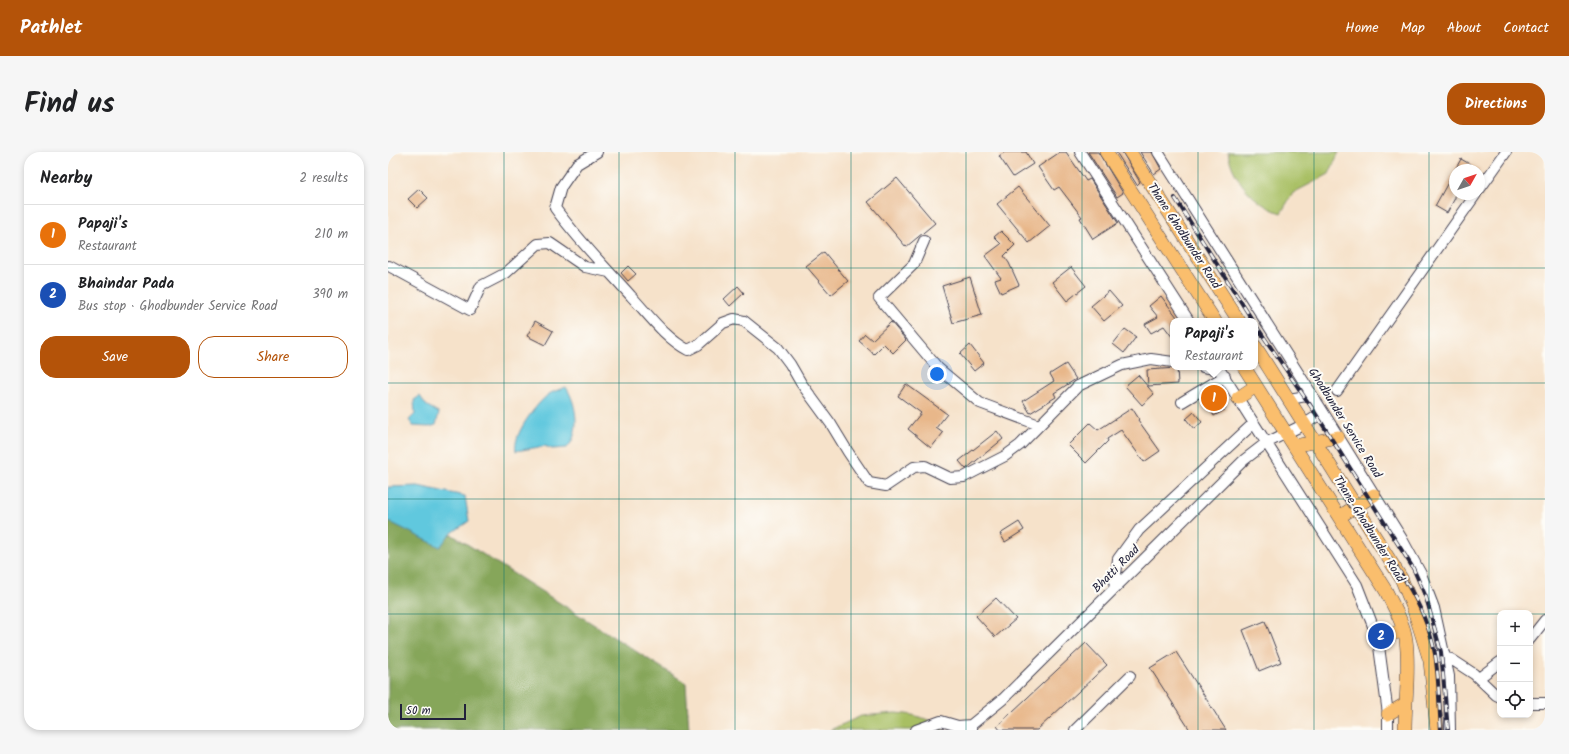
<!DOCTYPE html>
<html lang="en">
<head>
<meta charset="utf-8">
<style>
  body { margin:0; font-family:Kalam,sans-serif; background:#f6f6f6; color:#202124 }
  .controls { position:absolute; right:12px; bottom:12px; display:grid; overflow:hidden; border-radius:8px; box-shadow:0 2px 6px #0003 }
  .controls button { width:36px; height:36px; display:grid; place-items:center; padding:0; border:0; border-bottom:1px solid #e0e0e0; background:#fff; color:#202124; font:20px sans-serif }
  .compass { position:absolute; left:1061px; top:12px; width:36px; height:36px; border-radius:50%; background:#fff; box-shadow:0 2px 6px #0003; rotate:50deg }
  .scale { position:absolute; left:12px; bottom:10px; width:66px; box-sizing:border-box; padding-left:4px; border:2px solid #22223b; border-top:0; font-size:11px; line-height:14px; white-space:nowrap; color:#22223b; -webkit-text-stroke:3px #fdfcf7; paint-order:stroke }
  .you { position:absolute; left:549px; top:222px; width:14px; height:14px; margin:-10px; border:3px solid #fff; border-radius:50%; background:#1a73e8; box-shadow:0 0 0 6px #1a73e833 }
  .badge { display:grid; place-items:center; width:26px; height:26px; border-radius:50%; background:#b45309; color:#fff; font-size:13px; font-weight:700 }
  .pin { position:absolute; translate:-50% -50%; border:2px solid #fff; box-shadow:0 1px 4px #0006 }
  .popup { position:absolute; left:782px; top:166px; width:88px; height:52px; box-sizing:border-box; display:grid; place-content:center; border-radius:8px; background:#fff; filter:drop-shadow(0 1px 3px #0005); font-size:13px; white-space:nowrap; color:#757577 }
  .popup b { font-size:15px; color:#202124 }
  .popup::after { content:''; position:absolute; left:50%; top:100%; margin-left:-8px; border:8px solid transparent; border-top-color:#fff }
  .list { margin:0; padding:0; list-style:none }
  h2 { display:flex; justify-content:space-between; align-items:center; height:52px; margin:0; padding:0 16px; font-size:17px }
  h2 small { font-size:13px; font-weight:400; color:#757577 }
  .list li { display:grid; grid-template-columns:26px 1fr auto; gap:12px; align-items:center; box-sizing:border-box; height:60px; padding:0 16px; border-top:1px solid #e0e0e0 }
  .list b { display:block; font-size:15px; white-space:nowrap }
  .list p { margin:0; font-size:13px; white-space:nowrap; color:#757577 }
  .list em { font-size:13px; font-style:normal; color:#757577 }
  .actions { display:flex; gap:8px; padding:12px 16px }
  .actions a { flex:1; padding:9px 0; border:1px solid #b45309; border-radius:16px; text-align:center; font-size:14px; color:#b45309 }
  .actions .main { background:#b45309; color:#fff }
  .icon { flex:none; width:22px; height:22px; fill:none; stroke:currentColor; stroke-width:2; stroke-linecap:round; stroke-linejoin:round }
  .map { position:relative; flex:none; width:1157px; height:578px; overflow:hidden; border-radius:16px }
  header { display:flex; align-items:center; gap:24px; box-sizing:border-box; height:56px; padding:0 20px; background:#b45309; color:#fff }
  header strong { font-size:19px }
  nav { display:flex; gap:22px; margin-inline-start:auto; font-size:14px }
  .intro { display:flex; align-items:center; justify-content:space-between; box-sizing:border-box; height:96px; padding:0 24px }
  h1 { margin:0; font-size:28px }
  .button { padding:10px 18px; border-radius:16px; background:#b45309; color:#fff; font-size:14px; font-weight:700 }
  main { display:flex; gap:24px; padding:0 24px }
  aside { flex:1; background:#fff; border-radius:16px; box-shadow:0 2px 6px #0003 }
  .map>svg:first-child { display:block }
  .green { fill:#a8bf64; stroke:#657050 }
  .forest { fill:#86a65a; stroke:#54644a }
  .water { fill:#61c8de; stroke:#42758c }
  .building { fill:#e8b78a }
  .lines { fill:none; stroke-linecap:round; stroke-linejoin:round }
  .minor-casing { stroke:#423f50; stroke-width:12 }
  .major-casing { stroke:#423f50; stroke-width:14 }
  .minor { stroke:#fff; stroke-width:10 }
  .major { stroke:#fabe6d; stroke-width:13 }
  .rail-casing { stroke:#22223b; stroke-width:4 }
  .rail { stroke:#fdfcf7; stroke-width:2.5; stroke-dasharray:8; stroke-linecap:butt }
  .grid { fill:none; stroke:#0f766e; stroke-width:1; stroke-opacity:0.55 }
  .labels { text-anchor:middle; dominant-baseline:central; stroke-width:4; stroke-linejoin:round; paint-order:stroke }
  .street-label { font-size:12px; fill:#22223b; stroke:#fdfcf7 }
</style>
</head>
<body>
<header>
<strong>Pathlet</strong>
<nav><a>Home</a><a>Map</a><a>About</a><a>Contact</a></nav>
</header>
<div class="intro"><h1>Find us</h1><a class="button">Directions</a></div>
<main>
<aside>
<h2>Nearby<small>2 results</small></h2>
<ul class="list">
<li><span class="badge" style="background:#e8710a">1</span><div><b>Papaji's</b><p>Restaurant</p></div><em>210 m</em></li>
<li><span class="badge" style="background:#1a4fb4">2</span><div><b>Bhaindar Pada</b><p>Bus stop · Ghodbunder Service Road</p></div><em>390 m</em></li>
</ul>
<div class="actions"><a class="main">Save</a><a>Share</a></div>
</aside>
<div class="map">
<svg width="1157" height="578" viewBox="0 0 1157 578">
  <rect width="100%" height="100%" fill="#fdfcf7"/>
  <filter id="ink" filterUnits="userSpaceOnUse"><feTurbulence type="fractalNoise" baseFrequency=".025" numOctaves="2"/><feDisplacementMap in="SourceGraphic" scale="8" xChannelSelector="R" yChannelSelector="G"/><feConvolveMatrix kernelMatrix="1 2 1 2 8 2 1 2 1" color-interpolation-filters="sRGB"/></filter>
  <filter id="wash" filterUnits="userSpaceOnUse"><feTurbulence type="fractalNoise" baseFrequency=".012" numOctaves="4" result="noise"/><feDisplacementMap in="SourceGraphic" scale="16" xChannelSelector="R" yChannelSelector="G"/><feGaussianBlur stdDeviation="0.9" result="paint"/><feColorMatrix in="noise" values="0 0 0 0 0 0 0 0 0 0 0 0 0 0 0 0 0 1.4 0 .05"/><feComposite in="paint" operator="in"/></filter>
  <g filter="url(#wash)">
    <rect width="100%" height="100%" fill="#f6e2ca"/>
    <!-- green -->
    <path class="green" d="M840 0H951L941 22 905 41 893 61C867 53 844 27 840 0Z
      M507 561C526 562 541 566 557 578H442L473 564Z"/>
    <!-- forest -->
    <path class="forest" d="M0 342 298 531 301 578H0Z"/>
    <!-- water -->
    <path class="water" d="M178 235C189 252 193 281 179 296L164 297 157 294 128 299C124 283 148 252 161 242 166 239 173 237 178 235Z
      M32 244 38 253 51 261 48 273 41 275 25 274 21 268 27 262 26 248Z
      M30 334 77 344 81 369 61 383 52 395 0 369V335Z"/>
    <g id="blocks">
      <!-- building -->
      <path class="building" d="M617 0H638L645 12 625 25 611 4Z
        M672 0H678L698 29 702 27 730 71 705 87 692 66 694 65 671 35 666 38 650 15Z
        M700 0H710L735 41 729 45Z
        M728 0H734L752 30 749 33Z
        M752 0H764L773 17 766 22Z
        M1073 7 1092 18H1067V46L1059 61 1047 54Z
        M509 26 547 71 518 95 480 50Z
        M630 35 662 74 641 91 609 52Z
        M31 37 40 46 29 56 20 47Z
        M613 79 627 93 616 104 621 111 631 133 613 141 607 128 613 126 597 104 613 92 606 85Z
        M436 100 460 129 443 143 418 114Z
        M240 114 248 122 240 129 233 121Z
        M683 115 698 134 679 149 664 130Z
        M582 125 594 163 565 171 554 134Z
        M350 134 356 141 342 154 336 147Z
        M721 139 734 154 716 169 703 154Z
        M773 144 792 169H785V186L776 174 763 181 757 172 770 165 761 154Z
        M147 169 165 179 157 193 139 184Z
        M503 170 518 188 505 201 496 192 486 202 471 189 477 182 484 188Z
        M737 177 748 185 736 201 725 192Z
        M582 193 596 211 586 219 572 202Z
        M678 212 688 227 666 241 668 245 642 261 635 249 666 229 662 222Z
        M789 216 790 232 760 234 759 218Z
        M750 223 766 242 754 253 737 234Z
        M518 232 559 262 548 276 555 281 543 296 520 277 533 261 510 244Z
        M831 235 838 247 834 250 838 257 826 264 815 245Z
        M744 256 751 267 750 268 772 299 756 310 733 278 719 287 720 289 698 311 680 293 702 271 710 278Z
        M806 260 814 270 806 277 798 267Z
        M609 279 615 287 578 317 571 309Z
        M631 370 636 378 617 390 612 382Z
        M608 446 628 467 607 485 588 464Z
        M877 469 893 510 871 519 855 478Z
        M698 491 719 513 649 578H612L609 574Z
        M788 500 810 534 838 578H802L762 516Z"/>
    </g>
  </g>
  <g filter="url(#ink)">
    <use href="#blocks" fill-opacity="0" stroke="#423f50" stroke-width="1"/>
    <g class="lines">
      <!-- minor casing -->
      <g class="minor-casing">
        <path id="minor" d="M209 0 189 12 173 35 167 56C190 88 217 115 243 144 260 162 277 186 300 198L310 193 335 171 346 167 356 169 390 196 402 212 413 231 443 272 460 300 481 331 498 334 526 315 537 314 562 326 576 325 617 304 632 293 690 234 734 213 763 207 785 210
          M692 0 801 169
          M770 0 935 260 1014 387 1033 422 1046 456 1061 524 1062 578
          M1091 38 1118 0
          M536 89 526 112 491 146 550 216 592 251 651 273
          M1 114 82 158 93 134 118 121 150 92 162 91 197 115 221 120
          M815 215 832 218
          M830 215 969 433 990 487 1000 562V578
          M949 239 1088 42
          M901 247 924 243
          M794 250 837 224
          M726 437 730 407 751 378 866 271
          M1142 487 1157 468
          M1039 502 1063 507 1086 522 1108 543 1112 545
          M1091 526 1112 510
          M1142 551H1157
          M528 578 553 569 570 574 583 573
          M583 578V573L615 547 856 308 878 291 917 272 935 260
          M687 578 742 524"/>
      </g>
      <!-- major casing -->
      <g class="major-casing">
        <path id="major" d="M718 0 827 169
          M742 0 851 169
          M867 194 1013 426 1025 455 1042 509 1049 578
          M856 215 998 439C1005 454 1016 471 1018 488 1022 518 1017 548 1017 578
          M850 246 868 234
          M906 294 950 285
          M951 365 986 343
          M990 487 1016 478
          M1000 562 1017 552"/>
      </g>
      <!-- minor -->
      <use href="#minor" class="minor"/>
      <!-- major -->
      <use href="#major" class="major"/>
      <!-- rail casing -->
      <g class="rail-casing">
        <path id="rail" d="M787 46 865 169
          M867 172 926 259 1025 416 1038 445 1053 500 1060 578
          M951 339C989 389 1035 438 1047 502 1051 527 1051 553 1053 578"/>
      </g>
      <!-- rail -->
      <use href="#rail" class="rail"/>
    </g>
  </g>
  <!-- grid -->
  <path class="grid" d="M116 0V578M231 0V578M347 0V578M463 0V578M578 0V578M694 0V578M810 0V578M926 0V578M1041 0V578M0 116H1157M0 231H1157M0 347H1157M0 462H1112M1142 462H1157"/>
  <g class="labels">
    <!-- street labels -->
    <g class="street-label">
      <text transform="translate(796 84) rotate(57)">Thane Ghodbunder Road</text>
      <text transform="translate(957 271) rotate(58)">Ghodbunder Service Road</text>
      <text transform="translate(981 377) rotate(58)">Thane Ghodbunder Road</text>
      <text transform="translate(728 417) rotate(-45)">Bhatti Road</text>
    </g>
  </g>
</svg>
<div class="controls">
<button>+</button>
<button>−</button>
<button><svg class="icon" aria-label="locate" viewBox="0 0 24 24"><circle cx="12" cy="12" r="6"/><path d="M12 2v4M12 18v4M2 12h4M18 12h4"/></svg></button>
</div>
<svg class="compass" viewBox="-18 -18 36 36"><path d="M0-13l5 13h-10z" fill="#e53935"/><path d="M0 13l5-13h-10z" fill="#757577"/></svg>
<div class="scale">50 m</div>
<div class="you"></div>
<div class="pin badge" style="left:826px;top:246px;background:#e8710a">1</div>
<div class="popup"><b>Papaji's</b>Restaurant</div>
<div class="pin badge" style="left:993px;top:484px;background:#1a4fb4">2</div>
</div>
</main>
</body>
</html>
